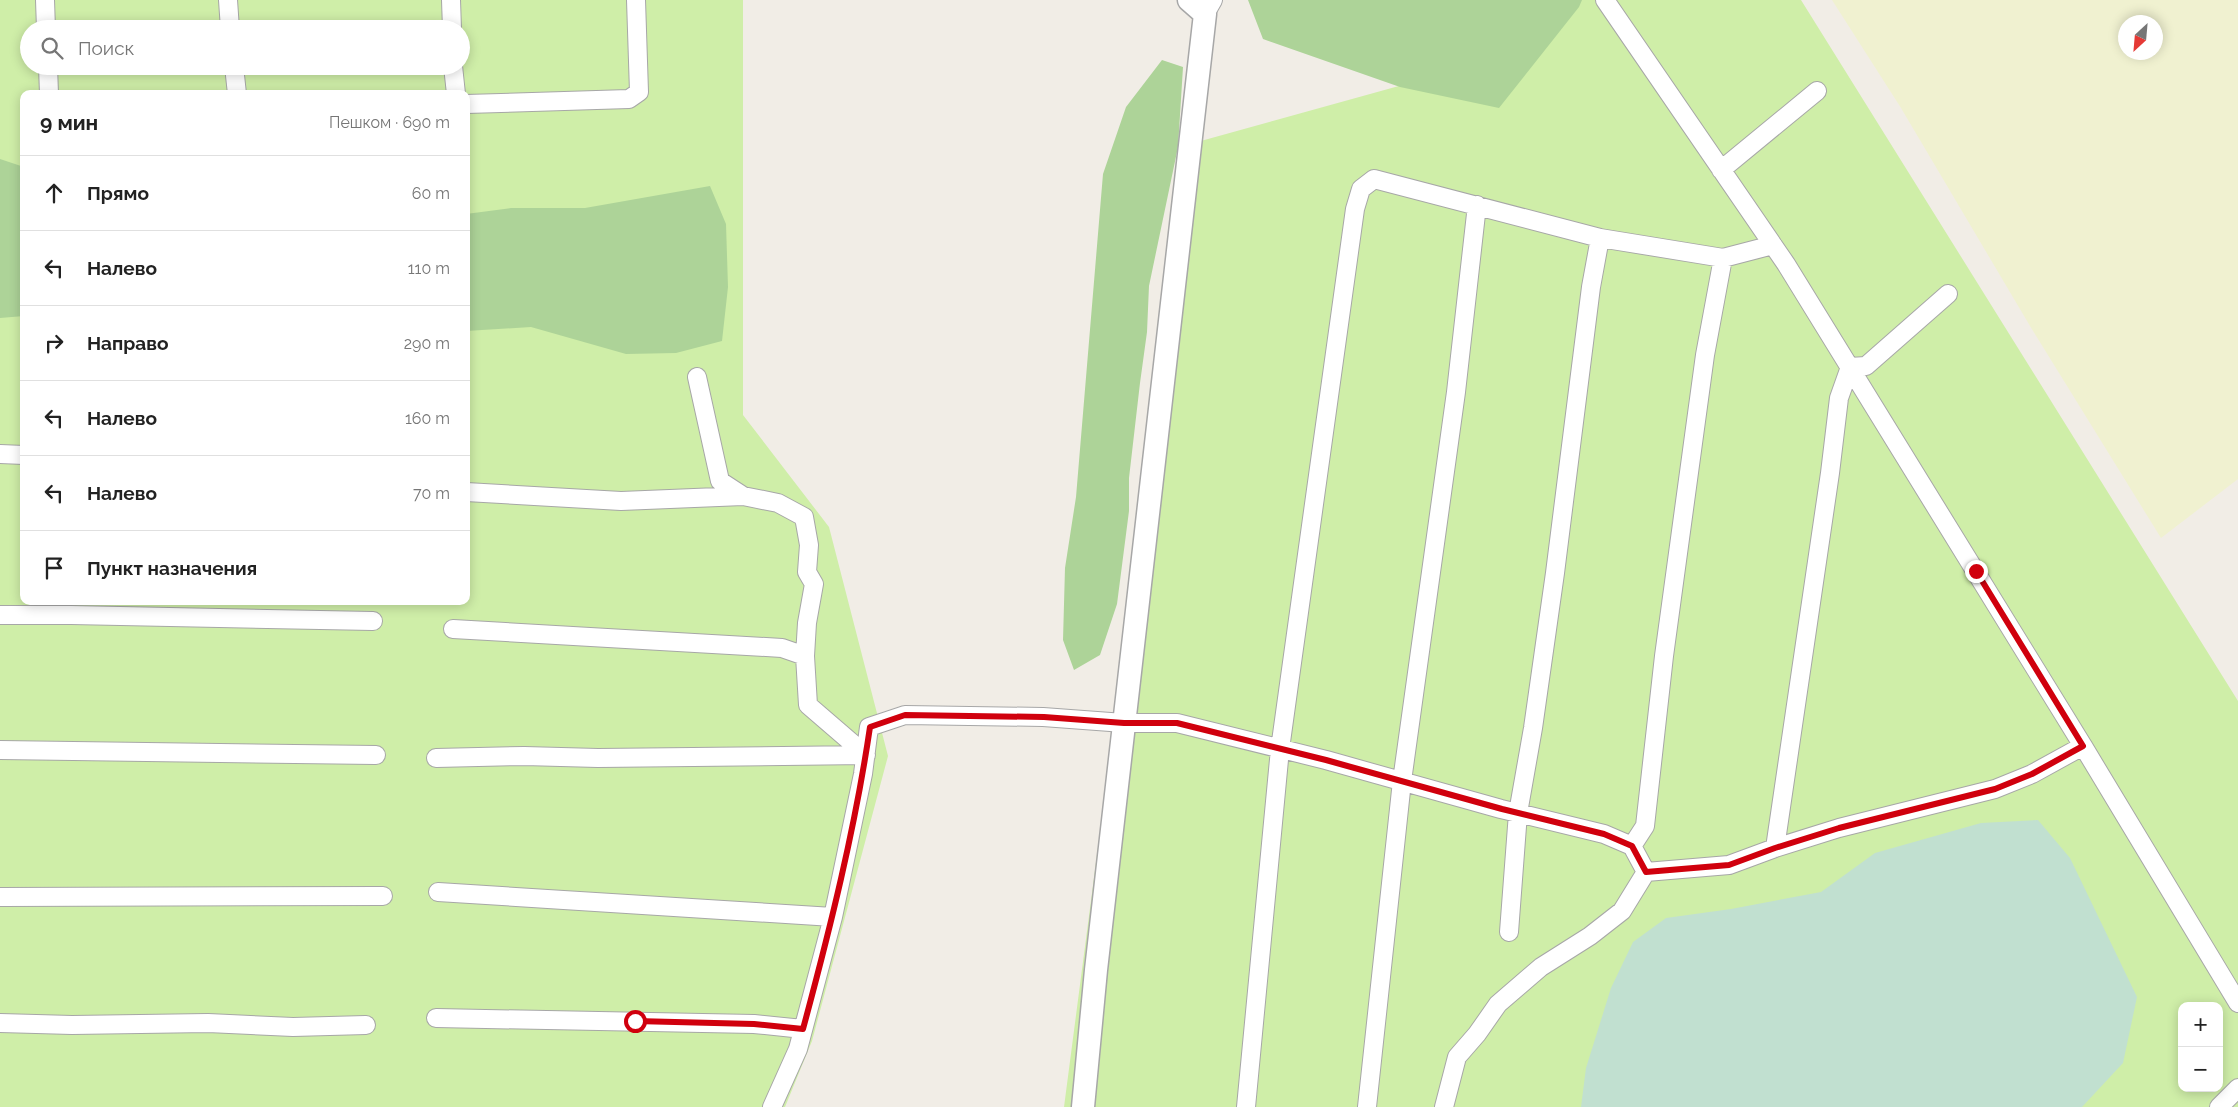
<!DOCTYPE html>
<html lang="ru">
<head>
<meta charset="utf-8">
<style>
  body { margin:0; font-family:Raleway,sans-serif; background:#f6f6f6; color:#222 }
  .controls { position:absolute; right:15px; bottom:15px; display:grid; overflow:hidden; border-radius:10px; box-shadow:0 2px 12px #0003 }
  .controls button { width:45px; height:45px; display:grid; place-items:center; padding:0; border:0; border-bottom:1px solid #e0e0e0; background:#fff; color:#222; font:25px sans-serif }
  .compass { position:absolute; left:2118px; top:15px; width:45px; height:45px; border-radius:50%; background:#fff; box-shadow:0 2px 12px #0003; rotate:206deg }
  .stop { position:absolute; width:15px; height:15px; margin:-11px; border:4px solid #d0000d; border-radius:50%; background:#fff }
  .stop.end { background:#d0000d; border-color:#fff; box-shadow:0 1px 5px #0008 }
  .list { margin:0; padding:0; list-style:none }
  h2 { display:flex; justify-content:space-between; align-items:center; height:65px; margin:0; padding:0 20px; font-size:21px }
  h2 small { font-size:16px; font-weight:400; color:#767676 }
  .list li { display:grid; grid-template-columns:32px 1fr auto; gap:15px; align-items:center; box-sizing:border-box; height:75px; padding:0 20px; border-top:1px solid #e0e0e0 }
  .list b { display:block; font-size:19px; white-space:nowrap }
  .list em { font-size:16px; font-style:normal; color:#767676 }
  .icon { flex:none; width:28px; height:28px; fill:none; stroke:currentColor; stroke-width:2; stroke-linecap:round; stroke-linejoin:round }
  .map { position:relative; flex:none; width:2238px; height:1107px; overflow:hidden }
  .search { position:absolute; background:#fff; box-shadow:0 2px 12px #0003; left:20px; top:20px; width:450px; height:55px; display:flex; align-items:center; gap:12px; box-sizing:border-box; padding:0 18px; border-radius:28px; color:#767676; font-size:19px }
  .panel { position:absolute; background:#fff; box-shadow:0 2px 12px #0003; left:20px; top:90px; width:450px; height:515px; border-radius:10px }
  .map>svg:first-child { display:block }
  .farmland { fill:#f0f1d0; fill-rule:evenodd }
  .grass { fill:#cfeea8; fill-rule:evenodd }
  .forest { fill:#add398 }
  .wetland { fill:#c1e0d0 }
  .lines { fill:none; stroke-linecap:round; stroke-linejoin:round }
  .minor-casing { stroke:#a7a7a7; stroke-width:20 }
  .tertiary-casing { stroke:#a7a7a7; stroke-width:25 }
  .minor { stroke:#fff; stroke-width:18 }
  .tertiary { stroke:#fff; stroke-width:22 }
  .route { stroke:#d0000d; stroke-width:6 }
</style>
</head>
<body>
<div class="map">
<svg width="2238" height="1107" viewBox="0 0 2238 1107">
  <rect width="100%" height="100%" fill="#f1ede6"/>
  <!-- farmland -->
  <path class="farmland" d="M1832 0H2238V479L2161 538 2030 326 1901 108ZM2126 22H2156V52H2126Z"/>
  <!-- grass -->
  <path class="grass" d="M0 0H743V415L829 527 888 756 812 1041 785 1107H0ZM29 29H461V66H29ZM24 94H466V601H24Z
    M1551 0H1801L2238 701V1107H1064L1190 144 1471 66ZM2182 1006H2219V1088H2182Z"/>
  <!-- forest -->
  <path class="forest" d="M1248 0H1582L1579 7 1499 108 1400 87 1263 39Z
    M1162 60 1183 67 1178 147 1149 286 1147 332 1140 383 1129 478V511L1117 604 1100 655 1074 670 1063 640 1065 568 1076 497 1103 174 1126 107Z
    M0 159 24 167V316L0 318Z
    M710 186 726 224 728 287 722 341 676 353 626 354 531 327 466 331V214L511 208H585Z"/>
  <!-- wetland -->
  <path class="wetland" d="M2038 820 2070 858 2137 997 2123 1063 2082 1107H1581L1586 1068 1611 988 1633 942 1666 918 1731 909 1821 892 1875 853 1981 823Z"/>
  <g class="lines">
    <!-- minor casing -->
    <g class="minor-casing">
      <path id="minor" d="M45 0 46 29
        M228 0 230 29
        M451 0 452 29
        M1605 0 1786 264 2083 746
        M1205 14 1213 0
        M48 66 49 94
        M234 66 237 94
        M453 66 456 94
        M466 104 629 99 639 92 636 0
        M1721 170 1817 91
        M697 377 720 481 743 496
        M0 454 24 455
        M0 615H71L373 621
        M453 629 782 648 805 656
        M0 750 376 755
        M436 758 524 756 598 758 866 755 808 705 805 656 807 623 814 584 807 572 809 545 804 517 778 503 743 496 621 501 466 492
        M1632 846 1645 826 1664 656 1705 355 1723 258
        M1775 848 1830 473 1839 398 1850 367 1866 366 1948 294
        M438 892 833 917
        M0 897 383 896
        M1509 932 1518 813 1533 728 1555 573 1591 287 1600 238
        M436 1018 754 1024 803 1029
        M0 1023 72 1025 208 1023 293 1027 366 1025
        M772 1107 798 1049 833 917 863 774 869 727 905 715 1043 717 1124 723H1177L1326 760 1501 809 1604 834 1632 846 1646 872
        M1246 1107 1280 749 1355 209 1361 189 1374 179 1600 238 1723 258 1773 245
        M1367 1107 1402 781 1456 392 1477 205
        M1444 1107 1457 1057 1477 1034 1498 1004 1541 967 1590 936 1622 911 1646 872 1729 865 1775 848 1839 828 1995 789 2032 774 2083 746 2238 1003
        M2219 1107 2238 1088"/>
    </g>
    <!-- tertiary casing -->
    <g class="tertiary-casing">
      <path id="tertiary" d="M1083 1107 1096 970 1205 14 1189 0"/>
    </g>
    <!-- minor -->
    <use href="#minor" class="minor"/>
    <!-- tertiary -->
    <use href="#tertiary" class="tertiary"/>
  </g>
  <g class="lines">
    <!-- route -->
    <path class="route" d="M635 1021 754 1024 803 1029C830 929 855 829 870 727L905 715 1044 717 1124 723H1177L1326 760 1502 809 1604 834 1632 846 1646 872 1729 865 1775 848 1839 828 1995 789 2032 774 2083 746 1976 571"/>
  </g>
</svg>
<div class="controls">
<button>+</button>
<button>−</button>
</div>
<svg class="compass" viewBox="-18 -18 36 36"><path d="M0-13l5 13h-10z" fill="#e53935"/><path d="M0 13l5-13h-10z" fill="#767676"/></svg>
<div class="stop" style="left:635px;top:1021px"></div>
<div class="stop end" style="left:1976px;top:571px"></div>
<div class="search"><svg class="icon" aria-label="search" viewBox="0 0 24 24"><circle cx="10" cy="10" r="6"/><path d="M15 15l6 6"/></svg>Поиск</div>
<section class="panel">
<h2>9 мин<small>Пешком · 690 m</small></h2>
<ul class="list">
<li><svg class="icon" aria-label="ahead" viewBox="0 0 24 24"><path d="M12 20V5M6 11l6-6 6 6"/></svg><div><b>Прямо</b></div><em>60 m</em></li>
<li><svg class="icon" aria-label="left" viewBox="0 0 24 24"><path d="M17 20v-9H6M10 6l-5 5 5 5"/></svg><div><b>Налево</b></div><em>110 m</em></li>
<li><svg class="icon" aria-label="right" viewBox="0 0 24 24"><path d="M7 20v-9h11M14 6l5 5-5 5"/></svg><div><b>Направо</b></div><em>290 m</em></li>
<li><svg class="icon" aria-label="left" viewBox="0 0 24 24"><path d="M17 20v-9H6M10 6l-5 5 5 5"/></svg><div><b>Налево</b></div><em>160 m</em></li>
<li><svg class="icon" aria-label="left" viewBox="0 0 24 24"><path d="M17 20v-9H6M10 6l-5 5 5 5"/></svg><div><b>Налево</b></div><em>70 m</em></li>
<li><svg class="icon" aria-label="arrive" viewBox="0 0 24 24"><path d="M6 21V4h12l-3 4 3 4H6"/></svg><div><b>Пункт назначения</b></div></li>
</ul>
</section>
</div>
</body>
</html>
